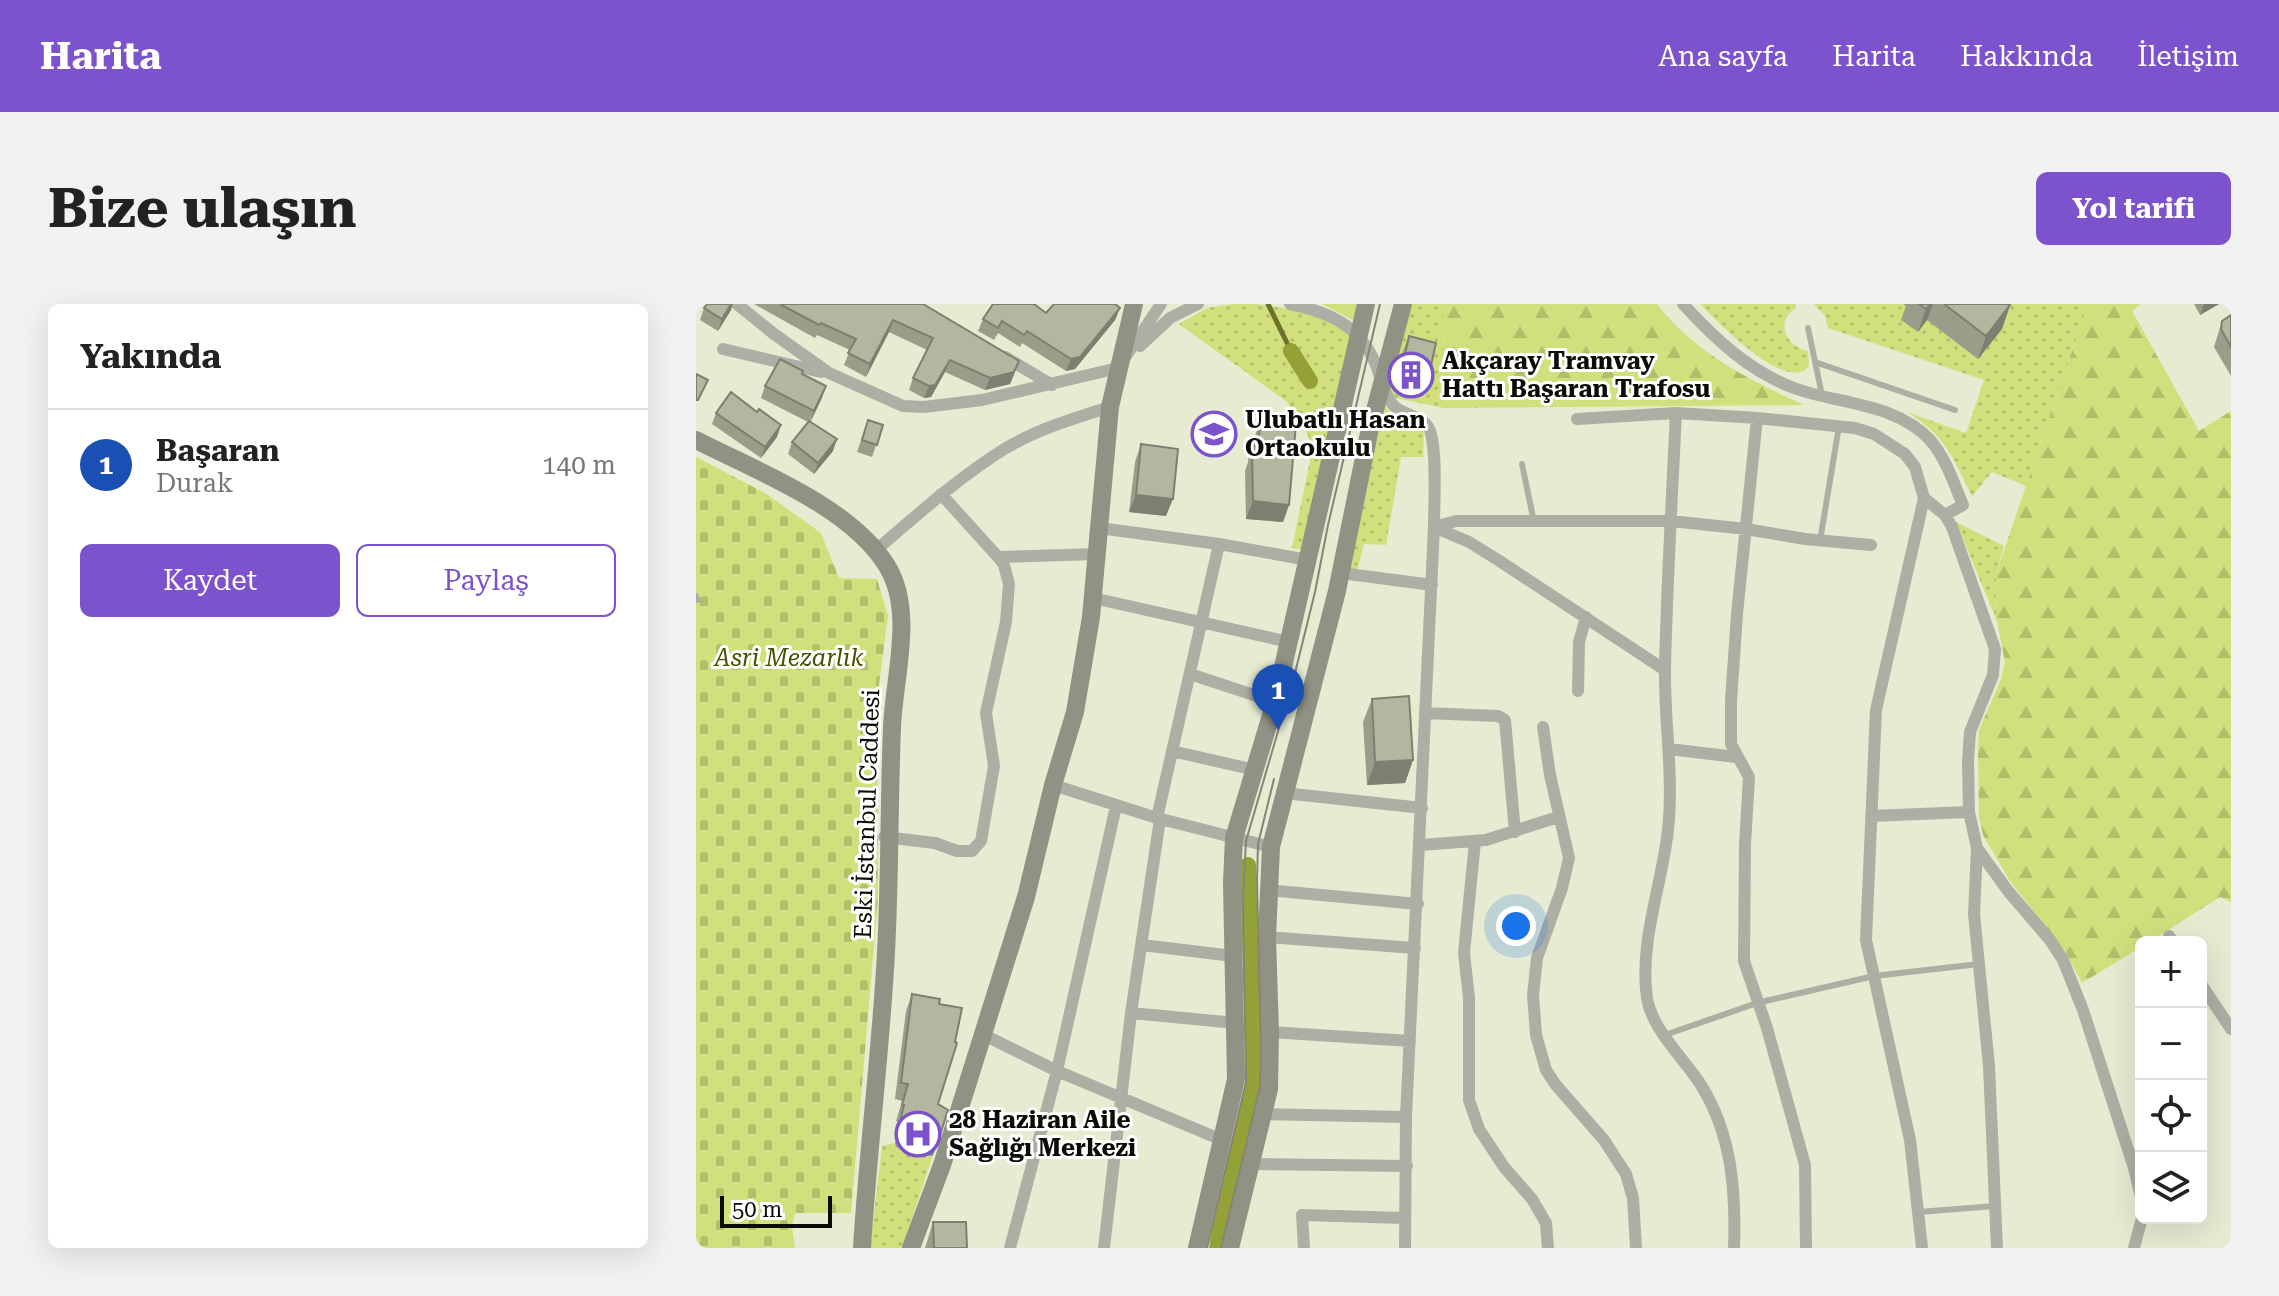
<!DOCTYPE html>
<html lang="tr">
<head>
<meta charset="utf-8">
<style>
  body { margin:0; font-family:"Roboto Serif",serif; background:#f2f2f2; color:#222 }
  .controls { position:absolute; right:24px; bottom:24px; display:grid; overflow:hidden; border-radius:12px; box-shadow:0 8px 32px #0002 }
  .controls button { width:72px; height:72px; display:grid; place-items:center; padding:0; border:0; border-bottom:2px solid #e0e0e0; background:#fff; color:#222; font:40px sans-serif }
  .scale { position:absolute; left:24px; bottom:20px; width:112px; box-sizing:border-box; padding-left:8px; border:4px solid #0b0c05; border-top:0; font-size:22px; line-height:28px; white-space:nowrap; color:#0b0c05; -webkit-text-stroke:6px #fff; paint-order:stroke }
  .you { position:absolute; left:820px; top:622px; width:28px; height:28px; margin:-20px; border:6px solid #fff; border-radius:50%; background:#1a73e8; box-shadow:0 0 0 12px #1a73e833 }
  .badge { display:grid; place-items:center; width:52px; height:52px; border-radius:50%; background:#7c53cc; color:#fff; font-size:26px; font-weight:700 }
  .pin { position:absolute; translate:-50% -66px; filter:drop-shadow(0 2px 4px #0008) }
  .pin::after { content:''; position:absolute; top:42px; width:28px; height:24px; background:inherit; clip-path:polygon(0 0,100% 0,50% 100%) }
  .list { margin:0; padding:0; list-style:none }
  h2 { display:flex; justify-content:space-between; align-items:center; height:104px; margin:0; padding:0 32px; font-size:34px }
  h2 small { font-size:26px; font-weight:400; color:#767676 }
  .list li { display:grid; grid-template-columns:52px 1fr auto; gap:24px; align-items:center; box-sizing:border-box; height:112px; padding:0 32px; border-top:2px solid #e0e0e0 }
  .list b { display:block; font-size:30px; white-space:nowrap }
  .list p { margin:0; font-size:26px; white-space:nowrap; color:#767676 }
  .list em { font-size:26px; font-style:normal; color:#767676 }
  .actions { display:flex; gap:16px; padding:24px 32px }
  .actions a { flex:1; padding:18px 0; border:2px solid #7c53cc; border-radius:12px; text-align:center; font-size:28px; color:#7c53cc }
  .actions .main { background:#7c53cc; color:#fff }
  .icon { flex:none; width:44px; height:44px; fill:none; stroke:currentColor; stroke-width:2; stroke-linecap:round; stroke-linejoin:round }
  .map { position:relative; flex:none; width:1535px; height:944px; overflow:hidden; border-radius:12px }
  header { display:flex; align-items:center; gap:48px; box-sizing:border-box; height:112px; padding:0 40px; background:#7c53cc; color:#fff }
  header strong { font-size:38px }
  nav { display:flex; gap:44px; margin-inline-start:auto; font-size:28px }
  .intro { display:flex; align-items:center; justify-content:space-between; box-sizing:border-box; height:192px; padding:0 48px }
  h1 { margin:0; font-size:56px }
  .button { padding:20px 36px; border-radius:12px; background:#7c53cc; color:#fff; font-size:28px; font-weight:700 }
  main { display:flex; gap:48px; padding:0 48px }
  aside { flex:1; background:#fff; border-radius:12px; box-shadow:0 8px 32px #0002 }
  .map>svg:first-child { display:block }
  .grass { fill:url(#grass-dots) }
  .forest { fill:url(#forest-firs) }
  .cemetery { fill:url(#cemetery-stones) }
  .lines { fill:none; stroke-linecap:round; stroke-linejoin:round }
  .stream { stroke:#6b7428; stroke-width:5 }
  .canal { stroke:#94a137; stroke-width:16 }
  .lane { stroke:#adafa5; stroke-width:6 }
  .street { stroke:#adafa5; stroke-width:12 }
  .secondary { stroke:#909384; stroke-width:18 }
  .tram { stroke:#838675; stroke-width:2 }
  .wall { fill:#9a9d8a }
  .shaded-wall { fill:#7d8070 }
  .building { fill:#b3b7a0; stroke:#7d8070; stroke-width:2 }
  .labels { text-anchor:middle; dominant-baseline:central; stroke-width:6; stroke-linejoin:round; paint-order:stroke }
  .poi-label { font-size:24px; font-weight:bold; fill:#0b0c05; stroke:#fff; text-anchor:start }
  .park-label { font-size:24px; font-style:italic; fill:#495100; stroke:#fff }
  .street-label { font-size:24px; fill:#0b0c05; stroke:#fff }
</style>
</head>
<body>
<header>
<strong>Harita</strong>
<nav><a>Ana sayfa</a><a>Harita</a><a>Hakkında</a><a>İletişim</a></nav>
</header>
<div class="intro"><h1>Bize ulaşın</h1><a class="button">Yol tarifi</a></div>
<main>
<aside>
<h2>Yakında<small></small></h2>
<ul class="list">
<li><span class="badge" style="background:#1a4fb4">1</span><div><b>Başaran</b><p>Durak</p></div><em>140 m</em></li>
</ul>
<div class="actions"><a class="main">Kaydet</a><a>Paylaş</a></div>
</aside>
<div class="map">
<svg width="1535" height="944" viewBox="0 0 1535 944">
  <defs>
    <pattern id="grass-dots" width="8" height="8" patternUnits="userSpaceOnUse" patternTransform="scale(2)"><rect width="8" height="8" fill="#d1df7c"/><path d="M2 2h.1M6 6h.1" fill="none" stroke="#b2be6a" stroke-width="1.8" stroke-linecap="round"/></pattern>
    <pattern id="forest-firs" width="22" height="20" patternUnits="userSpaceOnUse" patternTransform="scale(2)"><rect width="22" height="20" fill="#d1df7c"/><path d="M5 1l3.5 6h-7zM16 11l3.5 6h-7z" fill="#b2be6a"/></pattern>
    <pattern id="cemetery-stones" width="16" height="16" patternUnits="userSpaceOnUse" patternTransform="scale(2)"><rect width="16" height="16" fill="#d1df7c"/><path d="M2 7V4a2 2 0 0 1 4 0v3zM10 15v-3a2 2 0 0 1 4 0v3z" fill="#b2be6a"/></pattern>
  </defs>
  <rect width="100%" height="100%" fill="#e6ebd2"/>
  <!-- grass -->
  <path class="grass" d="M537 0H560L610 7 656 29 611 246 596 244 614 157V137L608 123 590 97 483 20 511 4Z
    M712 0H747L748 104 699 94 689 78Z
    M1004 0H1100V4C1078 18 1090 42 1112 47L1113 62C1091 91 1020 16 1004 0Z
    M1118 0H1392L1330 182 1296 168 1276 192C1256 152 1250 132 1211 108L1270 129 1288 76 1132 24 1129 12Z
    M689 102 694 108 728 125 727 153H705L690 241 668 240 661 267 649 265Z
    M1260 218 1308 242 1300 270 1301 317Z
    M199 839 201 843 233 852 237 851 206 944H174L186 842Z"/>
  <!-- forest -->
  <path class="forest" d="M626 0H661L657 16Z
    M747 0H961C999 49 1053 76 1108 101L748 104Z
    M1392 0H1445L1436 7 1503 127 1535 107V598L1524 593 1453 638H1445V643L1386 679 1370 649 1314 577 1287 531 1283 513 1282 444 1283 426 1305 375 1309 358 1301 317 1300 270Z"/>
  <!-- cemetery -->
  <path class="cemetery" d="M0 153 69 189 125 229 143 274 181 275 192 312 181 395 182 595 155 909H99L96 923 99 944H0Z"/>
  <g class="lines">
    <!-- stream -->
    <path class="stream" d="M572 0 595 47"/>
    <!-- canal -->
    <path class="canal" d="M595 47 614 77
      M521 944 527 907 558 777 552 561"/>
    <!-- lane -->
    <path class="lane" d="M1112 24 1126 91
      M1119 58 1259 106
      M826 160 838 218
      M1124 237 1143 122
      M0 292 2 296
      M969 731 1061 699 1178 672 1283 660
      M1223 908 1299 902"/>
    <!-- street -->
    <path class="street" d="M41 0 78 30 133 69 207 102 228 103 286 96 422 64 465 0
      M594 0C634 8 664 22 680 61 685 75 688 90 697 101 708 113 731 111 735 130 741 152 738 198 738 223L710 813 709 944
      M987 0C1019 35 1053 67 1098 84 1141 100 1201 99 1234 136 1250 154 1258 180 1267 201L1249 211
      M444 42 474 14 502 0
      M27 45 125 68
      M309 53 356 81
      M1061 114 1041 310 1035 397V440L1053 473 1049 541 1048 657 1071 724 1109 861 1110 944
      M881 115 980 109
      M1228 194 1249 211 1256 223 1299 345 1297 371 1274 428 1272 457 1273 508 1281 544 1278 610 1293 762 1301 944
      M738 223 760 217H975L1050 225 1109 235 1175 241
      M738 223 773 238 802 256 969 366
      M403 224 523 240 612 256
      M179 247C221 211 263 173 310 144 342 125 379 114 414 103
      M302 253 401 250
      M645 269 736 281
      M397 294 593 338
      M494 370 579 398
      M882 387 883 338 890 313
      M729 409 802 412 809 416 819 528
      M847 423 854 471 873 554 866 584 841 654 837 691 840 731 850 766 859 780 908 836 930 870 937 894 940 944
      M973 445 1040 453
      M476 447 559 466
      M357 481 461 514 575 543
      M588 489 726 504
      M1175 512 1273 508
      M461 514 523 240
      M188 533 239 539 261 547H276L285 537 298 462 290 409 310 318 313 280 308 261 302 253 245 190
      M779 538 768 649 773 694V796L783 825 808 863 836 895 850 919 852 944
      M724 541 790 536 862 513
      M1281 544 1312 587 1354 636 1367 656 1387 706 1438 864 1445 893
      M572 586 722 600
      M1473 632 1477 638
      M571 633 719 644
      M446 641 537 652
      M1505 680 1535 725
      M435 709 540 719
      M574 728 714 737
      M286 730 361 767 526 836
      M568 810 710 813
      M553 860 711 862
      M314 944 361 767 420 502
      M408 944 435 709 464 515
      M608 944 606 911 709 914
      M1038 944C1040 887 1036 831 1005 781 988 754 956 726 951 694 943 638 966 581 972 526 978 472 968 417 969 363 971 278 976 193 980 109L1061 114 1159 124 1178 130 1209 150 1219 163 1228 194 1180 406 1170 636 1214 836 1226 944
      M1438 944 1446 914"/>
    <!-- secondary -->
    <path class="secondary" d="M0 136C60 167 154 202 191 262 219 307 198 373 196 423 193 498 194 573 190 648 185 746 172 845 166 944
      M215 944 246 861 330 593 357 481 379 408 395 313 414 103 438 0
      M501 944 540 775 536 579 538 534 579 398 670 0
      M534 944 573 785 574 728 571 633 575 543 641 287 673 129 707 0"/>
    <!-- tram -->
    <path class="tram" d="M511 944 550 778 547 597 550 537 599 369 619 288 632 221 684 0
      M525 944 564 783 565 747 561 576 562 540 578 475"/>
  </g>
  <!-- wall -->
  <path class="wall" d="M58 0H227L319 69 314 80 289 86 249 68 235 93 228 94 213 86 217 74 231 46 193 28 170 73 148 61 154 46 121 31 119 34Z
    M1207 0H1312L1314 1 1306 25 1282 55 1231 16 1222 28 1205 16 1210 2Z
    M1498 0H1523L1504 11Z
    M8 4 35 6 22 27 4 16Z
    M424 4 419 16 379 65 370 67 326 39 324 43 302 29 298 36 282 27 287 15 350 9Z
    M1535 11V72L1518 43 1526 17Z
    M713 32 732 75 725 93 698 86 706 50Z
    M106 70 130 82 114 118 137 147 118 170 92 150 96 138 112 118 65 94 69 82Z
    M20 109 81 133 65 154 16 120Z
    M172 116 187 121 176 153 161 148Z
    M564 117 593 201 587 218 550 215 549 167 552 158 553 150Z
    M445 140 470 212 433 208 439 158Z
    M676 395 717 456 709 479 671 481 667 418Z
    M216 690 242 800 243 834 237 851 233 852 200 843 199 839 202 830 199 829 202 818 200 817 206 797 199 795 210 707Z
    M237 918 271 944H229Z"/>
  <!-- shaded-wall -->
  <path class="shaded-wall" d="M35 0H37L35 6 22 27 26 15Z
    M1234 0H1237L1231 16 1222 28 1230 5Z
    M1508 0H1523L1504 11Z
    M1314 1 1306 25 1282 55 1290 32Z
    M424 4 419 16 379 65 370 67 375 55Z
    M197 16 193 28 170 73 174 60Z
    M254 56 249 68 235 93 228 94 233 82Z
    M323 57 314 80 289 86 294 74Z
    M130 82 126 94 114 119 118 107Z
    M85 121 81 133 65 154 69 143Z
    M141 135 137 147 118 170 122 159Z
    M440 191 477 195 470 212 433 208Z
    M557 197 593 201 587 218 550 215Z
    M717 456 709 479 671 481 679 458Z
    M243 834 237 851 233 852 239 836Z"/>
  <!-- building -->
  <path class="building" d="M11 0H35L26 15 8 4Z
    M84 0H227L323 57 318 68 294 74 254 56 239 81 233 82 217 74 237 34 197 16 174 60 152 49 160 35 125 19 123 21Z
    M297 0H338L350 9 358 0H419L424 4 384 53 375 55 331 27 328 31 306 17 302 24 287 15Z
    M1223 0H1234L1230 5Z
    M1248 0H1312L1314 1 1290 32Z
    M1535 11V43L1525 25 1526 17Z
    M713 32 740 39 732 75 705 69Z
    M84 55 107 67 106 70 130 82 118 107 69 82Z
    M0 70 12 76 2 96H0Z
    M35 88 61 108 63 105 85 121 69 143 20 109Z
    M172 116 187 121 181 141 166 136Z
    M113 117 141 135 122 159 96 138Z
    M564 117 600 120 593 201 557 197 556 150H558L559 132H563Z
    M445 140 482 145 477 195 440 191Z
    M713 392 717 456 679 458 676 395Z
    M216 690 244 695 243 700 266 704 259 738 261 739 242 800 252 806 243 834 239 836 206 826 205 823 208 814 205 813 208 801H206L212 780 205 779Z
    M237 918H270L271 944H238Z"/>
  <!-- icons -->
  <defs>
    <g id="building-ring" transform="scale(2.3)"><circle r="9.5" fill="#fff" stroke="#7c53cc" stroke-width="1.5"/><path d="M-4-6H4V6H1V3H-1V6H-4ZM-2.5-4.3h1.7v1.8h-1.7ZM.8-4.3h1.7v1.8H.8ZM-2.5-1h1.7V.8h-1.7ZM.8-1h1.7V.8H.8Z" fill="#7c53cc"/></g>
    <g id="school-ring" transform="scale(2.3)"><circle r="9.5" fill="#fff" stroke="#7c53cc" stroke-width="1.5"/><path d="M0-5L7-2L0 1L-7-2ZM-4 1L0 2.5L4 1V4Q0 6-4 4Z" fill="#7c53cc"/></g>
    <g id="hospital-ring" transform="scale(2.3)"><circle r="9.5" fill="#fff" stroke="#7c53cc" stroke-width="1.5"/><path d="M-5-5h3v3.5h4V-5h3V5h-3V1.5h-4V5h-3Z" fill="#7c53cc"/></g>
  </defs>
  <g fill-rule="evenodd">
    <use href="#building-ring" x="715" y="71"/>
    <use href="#school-ring" x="518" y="130"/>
    <use href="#hospital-ring" x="222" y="830"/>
  </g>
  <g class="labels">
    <!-- poi labels -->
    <g class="poi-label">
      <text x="746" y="57">Akçaray Tramvay<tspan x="746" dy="28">Hattı Başaran Trafosu</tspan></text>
      <text x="549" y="116">Ulubatlı Hasan<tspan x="549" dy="28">Ortaokulu</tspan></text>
      <text x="253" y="816">28 Haziran Aile<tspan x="253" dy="28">Sağlığı Merkezi</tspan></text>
    </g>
    <!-- park labels -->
    <g class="park-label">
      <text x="93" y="354">Asri Mezarlık</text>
    </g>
    <!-- street labels -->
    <g class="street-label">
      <text transform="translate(171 510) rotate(-88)">Eski İstanbul Caddesi</text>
    </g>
  </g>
</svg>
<div class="controls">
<button>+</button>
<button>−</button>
<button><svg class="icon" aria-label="locate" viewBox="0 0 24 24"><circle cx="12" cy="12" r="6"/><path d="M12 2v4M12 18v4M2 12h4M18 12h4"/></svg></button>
<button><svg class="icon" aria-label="layers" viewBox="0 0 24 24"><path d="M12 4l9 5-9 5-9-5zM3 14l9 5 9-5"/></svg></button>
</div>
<div class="scale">50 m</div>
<div class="you"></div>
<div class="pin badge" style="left:582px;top:426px;background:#1a4fb4">1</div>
</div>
</main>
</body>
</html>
